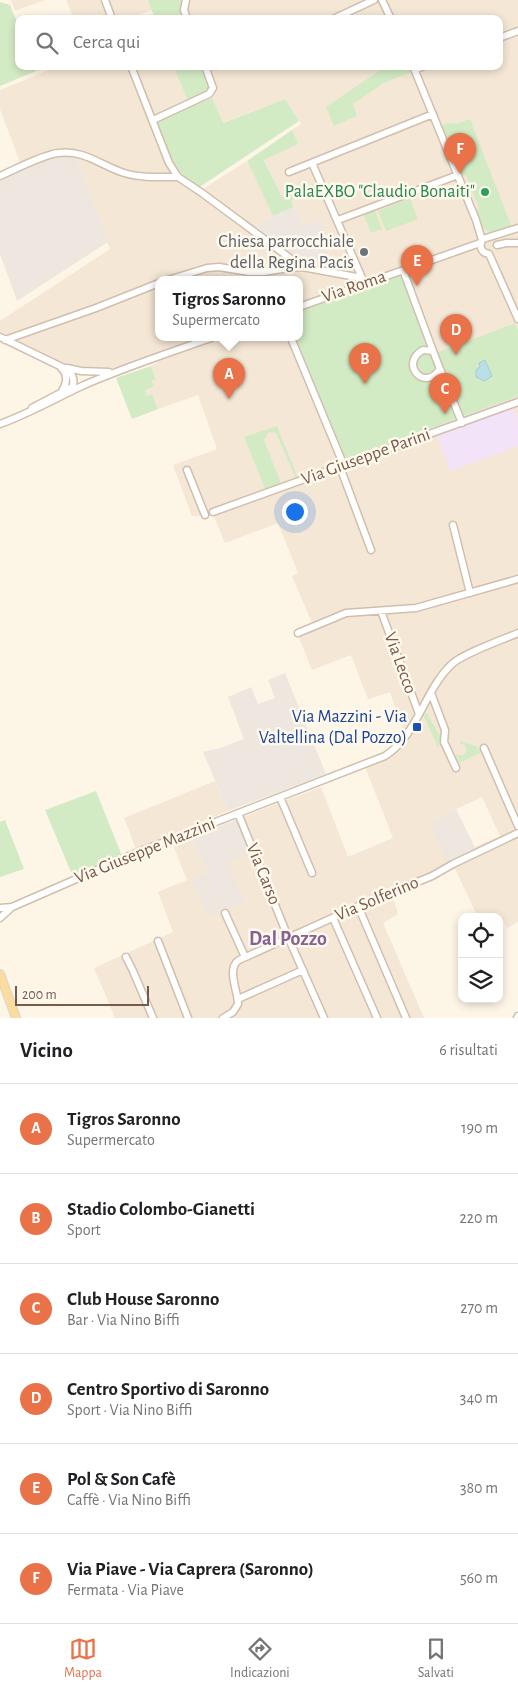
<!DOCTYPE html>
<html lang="it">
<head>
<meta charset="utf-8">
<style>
  body { margin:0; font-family:"Alegreya Sans",sans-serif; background:#f2f2f2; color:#202124 }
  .controls { position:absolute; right:15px; bottom:15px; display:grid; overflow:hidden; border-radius:10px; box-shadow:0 2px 8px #0003 }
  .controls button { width:45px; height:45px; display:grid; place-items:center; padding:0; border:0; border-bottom:1px solid #e0e0e0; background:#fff; color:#202124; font:25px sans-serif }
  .scale { position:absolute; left:15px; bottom:12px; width:134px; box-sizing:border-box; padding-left:5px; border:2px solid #775b4a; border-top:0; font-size:14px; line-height:18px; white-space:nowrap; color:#775b4a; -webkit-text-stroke:4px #fff9ed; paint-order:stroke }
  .you { position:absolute; left:294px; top:511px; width:18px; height:18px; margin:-12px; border:4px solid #fff; border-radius:50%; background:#1a73e8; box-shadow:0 0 0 8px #1a73e833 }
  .badge { display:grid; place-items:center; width:32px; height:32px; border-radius:50%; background:#e97249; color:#fff; font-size:16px; font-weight:700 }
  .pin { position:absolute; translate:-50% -41px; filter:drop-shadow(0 1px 2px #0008) }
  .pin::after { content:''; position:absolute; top:26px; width:18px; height:15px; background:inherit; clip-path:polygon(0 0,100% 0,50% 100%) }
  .popup { position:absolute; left:155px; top:276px; width:148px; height:65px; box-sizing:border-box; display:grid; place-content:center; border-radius:10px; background:#fff; filter:drop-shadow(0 1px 4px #0005); font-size:16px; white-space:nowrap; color:#757577 }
  .popup b { font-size:19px; color:#202124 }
  .popup::after { content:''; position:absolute; left:50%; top:100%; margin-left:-10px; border:10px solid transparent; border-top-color:#fff }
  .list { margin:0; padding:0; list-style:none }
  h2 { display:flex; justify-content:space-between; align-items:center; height:65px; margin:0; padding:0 20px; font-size:21px }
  h2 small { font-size:16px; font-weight:400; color:#757577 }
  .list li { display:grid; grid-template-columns:32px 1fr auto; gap:15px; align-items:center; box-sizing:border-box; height:90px; padding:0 20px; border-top:1px solid #e0e0e0 }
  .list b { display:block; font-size:19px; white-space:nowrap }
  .list p { margin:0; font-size:16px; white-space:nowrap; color:#757577 }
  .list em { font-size:16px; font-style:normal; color:#757577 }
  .icon { flex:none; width:28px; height:28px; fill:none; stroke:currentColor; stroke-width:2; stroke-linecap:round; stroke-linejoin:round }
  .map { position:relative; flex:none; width:518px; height:1018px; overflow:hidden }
  .search { position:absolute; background:#fff; box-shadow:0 2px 8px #0003; left:15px; right:15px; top:15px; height:55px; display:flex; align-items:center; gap:12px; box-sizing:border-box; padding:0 18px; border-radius:10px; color:#757577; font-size:19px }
  .sheet { height:605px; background:#fff }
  nav { display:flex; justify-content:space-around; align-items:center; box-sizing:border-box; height:70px; border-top:1px solid #e0e0e0; background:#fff; font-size:14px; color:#757577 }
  nav a { display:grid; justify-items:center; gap:2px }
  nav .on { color:#e97249 }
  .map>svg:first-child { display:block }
  .residential { fill:#f5e7d5; fill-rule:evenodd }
  .industrial { fill:#ede7e0 }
  .education { fill:#f2e3f9 }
  .green { fill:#d3ebc4 }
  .water { fill:#badfe7; stroke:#a0cfd9 }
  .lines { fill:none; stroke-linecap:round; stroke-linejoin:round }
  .minor-casing { stroke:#d1bfae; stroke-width:9 }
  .major-casing { stroke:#dcd4d0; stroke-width:10 }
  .minor { stroke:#fff; stroke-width:6 }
  .major { stroke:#fcdc9e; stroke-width:8 }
  .leisure-dot { fill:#2e9e5b; stroke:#fff9ed; stroke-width:2 }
  .worship-dot { fill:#6b7280; stroke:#fff9ed; stroke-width:2 }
  .transit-dot { fill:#1a4fb4; stroke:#fff9ed; stroke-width:2 }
  .labels { text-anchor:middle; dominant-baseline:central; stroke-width:5; stroke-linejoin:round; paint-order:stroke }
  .leisure-label { font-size:18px; fill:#27864d; stroke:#fff9ed; text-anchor:end }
  .worship-label { font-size:18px; fill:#5b616d; stroke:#fff9ed; text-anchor:end }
  .street-label { font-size:18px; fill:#775b4a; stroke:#fff9ed }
  .transit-label { font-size:18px; fill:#164399; stroke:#fff9ed; text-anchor:end }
  .quarter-label { font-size:20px; font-weight:bold; fill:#846294; stroke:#fff9ed }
</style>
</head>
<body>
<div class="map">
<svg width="518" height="1018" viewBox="0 0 518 1018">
  <rect width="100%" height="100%" fill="#fdf5e6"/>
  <!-- residential -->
  <path class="residential" d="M11 0H45L15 11Z
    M66 0H100L108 19H74Z
    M108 0H148L152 10 128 19H116Z
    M188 0H518V330L515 323 439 352 428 347 400 274 299 310V280H159V338H295L344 457 348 459 518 396V922L507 928 501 916 478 917 454 867 392 894 398 914 383 923 424 1018H115L94 968 173 932 158 892 187 880 173 845 191 837 207 872 192 880 227 863 238 819 321 787 348 857 393 838 364 764 385 755 405 735 390 692 368 699 351 655 312 670 296 630 312 623 292 576 298 573 278 523 225 543 214 516H192L173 465 217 449 198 395 158 409 152 394 147 396 145 389 156 379 151 366 158 362 156 354 120 366 104 370H88L67 366 0 334V321L110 249 76 157H61L21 165 0 109V90L59 66H173L188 101 147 119 167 167 175 181 195 194 247 161 273 216 256 227 325 245 329 243 319 220 304 227 291 200 315 189 313 185 282 198 264 159 298 144 292 130 301 124 285 99 222 123 212 98 217 91 208 66H499V19H190L187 11ZM482 797 500 836 475 847 477 852 429 822Z
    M215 781 228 811 136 849 124 818Z"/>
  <!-- industrial -->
  <path class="industrial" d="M61 157H76L108 242 17 301 0 254V174L21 165Z
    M294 207 304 226 320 220 329 243 325 246 336 271 311 266 255 227 273 216Z
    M285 673 326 774 228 811 203 752 220 748 244 739 228 697 251 687 258 704 275 698 268 680Z
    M456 809 477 852 453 864 448 862 429 822Z
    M238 819 253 851 227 863 245 902 209 917 192 880 207 872 191 837Z"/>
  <!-- education -->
  <path class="education" d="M513 408 518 421V446L450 471 437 435Z"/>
  <!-- green -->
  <path class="green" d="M148 0H181V10L185 19H155Z
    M0 2 10 5 19 27V66H34L36 71 0 86Z
    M173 66H202L209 85 208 91 188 101Z
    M386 66H409L411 72 384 83 353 104 357 116 334 126 326 107Z
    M212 98 223 123 285 99 299 121 198 188C174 171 166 148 156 122Z
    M470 119 512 228C487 237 485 234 475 210L479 208 466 175 462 176 457 164 469 159 460 136 448 140 442 125 450 123 456 124Z
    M292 130 298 144 264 160 282 197 313 184 315 189 291 200 294 207 273 216 247 161Z
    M410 198 418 219 386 231 378 211Z
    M375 210 382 229 371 233 364 215Z
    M401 274 428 347 438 352 515 323 518 330V396L348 459 344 457 295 338H299V310Z
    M151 366 156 380 152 381 154 386 145 390 147 396 152 394 158 409 132 419 116 378Z
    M277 426 298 478 296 479 276 433 270 432 267 434 264 440 281 483 265 489 244 437Z
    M427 713 438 733 442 735 438 747 423 715Z
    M460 741 476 746 482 752 457 764 456 763 459 761 455 754 462 756 467 752 465 745 460 744Z
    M96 791 122 856 73 877 45 810Z
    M5 820 24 869 0 877V822Z"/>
  <!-- water -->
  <path class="water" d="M485 360 492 376 484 381 476 377V370L480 367 479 363Z"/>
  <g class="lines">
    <!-- minor casing -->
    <g class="minor-casing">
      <path id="minor" d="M105 0 112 19
        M186 0 184 10 187 19
        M382 0 391 19
        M333 19 374 0
        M499 38 518 31
        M131 66 169 163 178 177 202 193 302 267
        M413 66 476 220 482 240
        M415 70 424 66
        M153 120 209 94 213 88 205 66
        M312 163 362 278
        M289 172 433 114
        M0 176C16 169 42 155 58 153 83 149 102 166 124 173 141 178 160 177 178 177
        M338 220 458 175
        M497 245 506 243H518
        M489 254 518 319
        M489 254C481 253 478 245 483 239L518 228
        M403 270 433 351
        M168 280 207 268 219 267 249 272H264L288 268 302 267 362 278 364 284
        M299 307 480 243
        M0 337 68 370C75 377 75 384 70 392
        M291 338 344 466
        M5 340 96 308 159 283
        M423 350 433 351 440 369C424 393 399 363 423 350Z
        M61 368C68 374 67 383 62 391
        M67 368 81 371 109 372
        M440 369 462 423
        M32 408 70 388
        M0 424C30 413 56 398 84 385 126 367 168 353 211 338
        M340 467 371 550
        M187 470 205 515
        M213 512 518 402
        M453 525 470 593
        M381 611 419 714
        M298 633 346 613 416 608 518 579
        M431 693 445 730 444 742 456 768
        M484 748 518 826
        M280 797 312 873
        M238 813 288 937 324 1018
        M358 906 406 1018
        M0 908 12 907
        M225 913 245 957
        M0 918 12 907 136 853 385 756C418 735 424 690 452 664 464 653 502 640 518 633
        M333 918 377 1018
        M158 941 188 1018
        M126 957 133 971 153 1018
        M238 999 303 970
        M223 1018 233 1012 238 1004C238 991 226 968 239 960L361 905 432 876 453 864 518 833
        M517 1018 518 1016"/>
    </g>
    <!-- major casing -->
    <g class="major-casing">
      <path id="major" d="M0 974 16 1018"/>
    </g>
    <!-- minor -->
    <use href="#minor" class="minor"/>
    <!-- major -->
    <use href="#major" class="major"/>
  </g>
  <!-- markers -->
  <circle class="leisure-dot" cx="485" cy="192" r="5"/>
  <circle class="worship-dot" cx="364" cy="252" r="5"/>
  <rect class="transit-dot" x="412" y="722" width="10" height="10" rx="2.5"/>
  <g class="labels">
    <!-- leisure labels -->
    <g class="leisure-label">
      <text x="475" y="192">PalaEXBO "Claudio Bonaiti"</text>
    </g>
    <!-- worship labels -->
    <g class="worship-label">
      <text x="354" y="242">Chiesa parrocchiale<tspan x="354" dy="21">della Regina Pacis</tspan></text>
    </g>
    <!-- street labels -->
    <g class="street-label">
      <text transform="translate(354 287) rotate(-19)">Via Roma</text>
      <text transform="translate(366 457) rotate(-20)">Via Giuseppe Parini</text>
      <text transform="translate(400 663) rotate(70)">Via Lecco</text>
      <text transform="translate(145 851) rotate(-22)">Via Giuseppe Mazzini</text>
      <text transform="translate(263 874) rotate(68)">Via Carso</text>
      <text transform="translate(377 899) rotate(-23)">Via Solferino</text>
    </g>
    <!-- transit labels -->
    <g class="transit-label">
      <text x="407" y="717">Via Mazzini - Via<tspan x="407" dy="21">Valtellina (Dal Pozzo)</tspan></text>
    </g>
    <!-- quarter labels -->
    <g class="quarter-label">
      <text x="288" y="939">Dal Pozzo</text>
    </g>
  </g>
</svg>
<div class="controls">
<button><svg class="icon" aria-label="locate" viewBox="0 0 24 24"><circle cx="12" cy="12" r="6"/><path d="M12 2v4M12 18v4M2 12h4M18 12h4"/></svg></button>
<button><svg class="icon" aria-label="layers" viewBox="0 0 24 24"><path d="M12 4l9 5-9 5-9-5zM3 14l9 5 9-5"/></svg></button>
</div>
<div class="scale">200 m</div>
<div class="you"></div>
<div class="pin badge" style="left:229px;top:399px">A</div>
<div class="popup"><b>Tigros Saronno</b>Supermercato</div>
<div class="pin badge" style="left:365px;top:384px">B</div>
<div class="pin badge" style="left:445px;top:414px">C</div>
<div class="pin badge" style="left:456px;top:355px">D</div>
<div class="pin badge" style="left:417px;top:286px">E</div>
<div class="pin badge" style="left:460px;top:174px">F</div>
<div class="search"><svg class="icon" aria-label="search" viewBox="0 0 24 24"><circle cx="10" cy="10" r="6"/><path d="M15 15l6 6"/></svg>Cerca qui</div>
</div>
<section class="sheet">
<h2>Vicino<small>6 risultati</small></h2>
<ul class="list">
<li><span class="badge">A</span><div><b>Tigros Saronno</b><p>Supermercato</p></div><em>190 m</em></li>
<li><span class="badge">B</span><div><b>Stadio Colombo-Gianetti</b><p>Sport</p></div><em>220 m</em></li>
<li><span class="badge">C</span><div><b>Club House Saronno</b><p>Bar · Via Nino Biffi</p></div><em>270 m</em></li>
<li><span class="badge">D</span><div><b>Centro Sportivo di Saronno</b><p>Sport · Via Nino Biffi</p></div><em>340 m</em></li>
<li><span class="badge">E</span><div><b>Pol &amp; Son Cafè</b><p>Caffè · Via Nino Biffi</p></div><em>380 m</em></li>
<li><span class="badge">F</span><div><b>Via Piave - Via Caprera (Saronno)</b><p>Fermata · Via Piave</p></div><em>560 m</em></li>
</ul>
</section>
<nav>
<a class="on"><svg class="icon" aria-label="map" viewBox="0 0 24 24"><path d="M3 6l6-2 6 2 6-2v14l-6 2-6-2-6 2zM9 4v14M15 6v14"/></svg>Mappa</a>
<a><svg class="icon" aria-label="directions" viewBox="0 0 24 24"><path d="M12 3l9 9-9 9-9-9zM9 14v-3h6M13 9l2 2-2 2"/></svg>Indicazioni</a>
<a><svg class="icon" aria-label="saved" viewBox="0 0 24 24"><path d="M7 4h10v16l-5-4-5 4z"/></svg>Salvati</a>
</nav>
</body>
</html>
